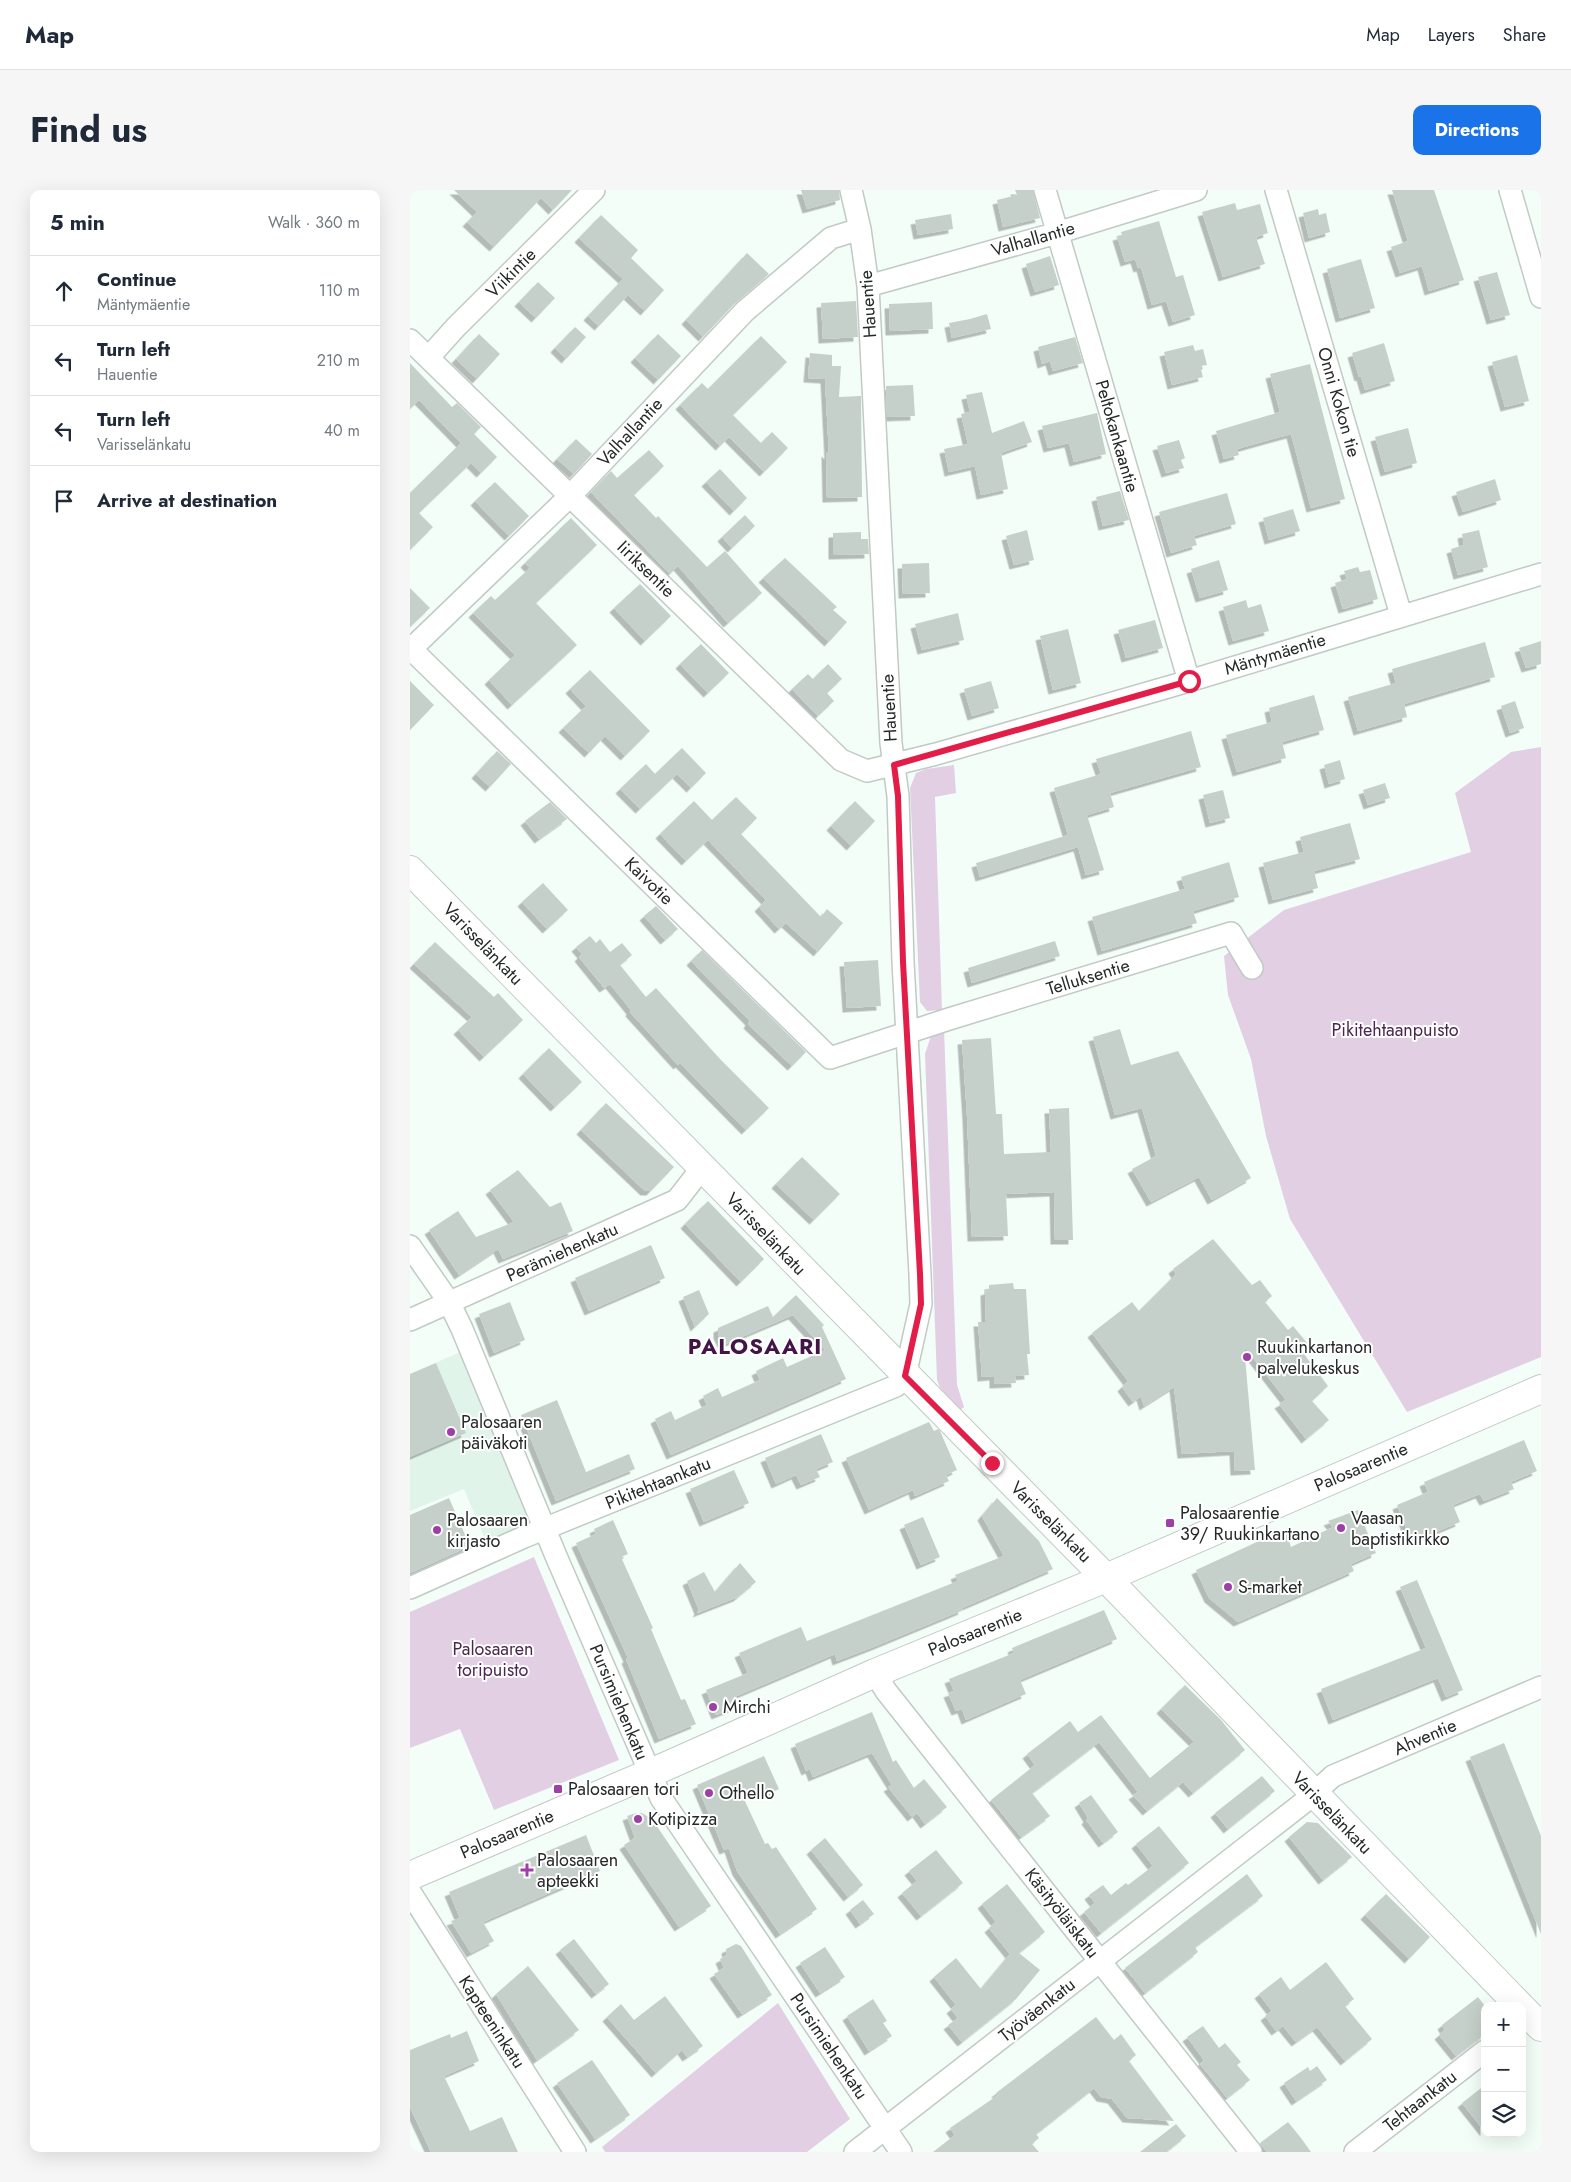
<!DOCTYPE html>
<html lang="en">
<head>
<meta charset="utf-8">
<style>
  body { margin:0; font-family:Jost,sans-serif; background:#f6f6f7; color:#1f2937 }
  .controls { position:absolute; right:15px; bottom:15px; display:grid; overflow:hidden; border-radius:10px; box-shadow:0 5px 20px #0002 }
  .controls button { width:45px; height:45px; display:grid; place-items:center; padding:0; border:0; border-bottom:1px solid #e0e1e3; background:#fff; color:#1f2937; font:25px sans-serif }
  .stop { position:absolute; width:15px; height:15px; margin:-11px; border:4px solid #e11d48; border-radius:50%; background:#fff }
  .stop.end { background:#e11d48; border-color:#fff; box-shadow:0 1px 5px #0008 }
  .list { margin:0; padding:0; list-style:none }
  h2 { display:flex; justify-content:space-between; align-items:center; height:65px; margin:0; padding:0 20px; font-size:21px }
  h2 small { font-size:16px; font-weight:400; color:#747a83 }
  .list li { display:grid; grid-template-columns:32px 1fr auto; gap:15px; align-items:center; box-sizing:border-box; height:70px; padding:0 20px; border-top:1px solid #e0e1e3 }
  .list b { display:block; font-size:19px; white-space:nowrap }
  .list p { margin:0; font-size:16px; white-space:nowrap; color:#747a83 }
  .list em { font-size:16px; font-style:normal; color:#747a83 }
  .icon { flex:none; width:28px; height:28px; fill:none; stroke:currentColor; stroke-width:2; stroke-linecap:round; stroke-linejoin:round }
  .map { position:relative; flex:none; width:1131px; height:1962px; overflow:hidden; border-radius:10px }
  header { display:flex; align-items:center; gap:30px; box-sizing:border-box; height:70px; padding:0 25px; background:#fff; border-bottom:1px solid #e0e1e3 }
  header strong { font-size:24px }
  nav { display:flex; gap:28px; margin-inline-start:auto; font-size:18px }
  .intro { display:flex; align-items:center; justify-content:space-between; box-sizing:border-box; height:120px; padding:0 30px }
  h1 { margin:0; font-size:35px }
  .button { padding:12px 22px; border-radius:10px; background:#1a73e8; color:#fff; font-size:18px; font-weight:700 }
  main { display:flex; gap:30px; padding:0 30px }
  aside { flex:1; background:#fff; border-radius:10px; box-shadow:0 5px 20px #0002 }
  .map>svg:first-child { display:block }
  .built { fill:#e1f4ea }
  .green { fill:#e2cfe3 }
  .building { fill:#c6d0cb; filter:url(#shadow) }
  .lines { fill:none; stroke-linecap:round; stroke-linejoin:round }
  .street-casing { stroke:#c1cac5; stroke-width:24 }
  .secondary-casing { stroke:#c1cac5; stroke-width:30 }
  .street { stroke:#fff; stroke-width:21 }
  .secondary { stroke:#fff; stroke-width:28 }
  .route { stroke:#e11d48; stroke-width:6 }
  .poi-dot { fill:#9e3fa7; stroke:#fff; stroke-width:2 }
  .labels { text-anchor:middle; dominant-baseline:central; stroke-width:4; stroke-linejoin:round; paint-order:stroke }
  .street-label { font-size:18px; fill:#252927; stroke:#fff }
  .park-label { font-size:18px; fill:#4c2650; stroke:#fff }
  .poi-label { font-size:18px; fill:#252927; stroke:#fff; text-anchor:start }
  .district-label { font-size:22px; font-weight:bold; letter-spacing:1px; fill:#431547; stroke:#fff }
</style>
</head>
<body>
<header>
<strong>Map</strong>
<nav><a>Map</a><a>Layers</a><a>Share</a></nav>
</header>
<div class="intro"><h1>Find us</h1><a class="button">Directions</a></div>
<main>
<aside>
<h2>5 min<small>Walk · 360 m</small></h2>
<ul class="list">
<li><svg class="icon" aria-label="ahead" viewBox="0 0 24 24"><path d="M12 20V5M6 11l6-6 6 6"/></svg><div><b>Continue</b><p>Mäntymäentie</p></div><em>110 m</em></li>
<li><svg class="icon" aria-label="left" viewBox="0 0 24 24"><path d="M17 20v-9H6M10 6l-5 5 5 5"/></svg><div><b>Turn left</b><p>Hauentie</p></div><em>210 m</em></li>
<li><svg class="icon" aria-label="left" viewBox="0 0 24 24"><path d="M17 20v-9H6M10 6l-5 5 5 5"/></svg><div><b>Turn left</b><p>Varisselänkatu</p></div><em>40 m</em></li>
<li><svg class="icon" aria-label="arrive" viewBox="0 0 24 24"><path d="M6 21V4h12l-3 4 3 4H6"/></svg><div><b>Arrive at destination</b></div></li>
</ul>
</aside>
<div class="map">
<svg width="1131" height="1962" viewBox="0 0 1131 1962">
  <defs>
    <filter id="shadow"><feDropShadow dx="-4.5" dy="4.5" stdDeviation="0" flood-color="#0004"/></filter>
  </defs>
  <rect width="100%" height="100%" fill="#f4fef9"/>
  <!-- built -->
  <path class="built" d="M50 1162 120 1335 77 1354 54 1299 0 1321V1184Z"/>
  <!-- green -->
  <path class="green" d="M1131 557V1167L997 1222 880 1029 856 946 841 869 818 805 814 766 874 720 1061 662 1045 603 1101 562Z
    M544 575 546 603 525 607 532 820 517 821 510 812 500 598 506 583 516 579Z
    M534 839 547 1195 554 1217 548 1222 535 1210 527 1190 515 864 521 846Z
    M124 1367 209 1570 84 1620 50 1539 0 1558V1422Z
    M368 1813 440 1929 397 1962H195L192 1957Z"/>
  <!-- building -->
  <path class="building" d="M44 0H162L143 20 131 8 84 57 57 32 67 22Z
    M391 0H429L430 10 397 19Z
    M605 0H623L630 28 593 37 587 10 607 5Z
    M982 0H1024L1054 90 1019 101 1012 76 990 83 981 57 998 51Z
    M825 13 827 20 850 14 858 43 846 47 855 74 813 87 792 22Z
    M908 19 909 25 916 23 920 42 899 48 893 23Z
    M541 24 543 39 508 45 505 30Z
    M191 25 228 60 221 68 254 100 235 121 218 105 189 136 178 126 213 89 169 48Z
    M749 31 766 87 773 85 785 125 763 132 756 111 742 115 731 77 728 78 725 69 715 72 707 46 712 45 711 42Z
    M337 63 359 84 326 112 293 147 276 130Z
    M640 66 649 95 625 102 616 74Z
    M951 69 965 118 930 128 917 79Z
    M1087 82 1100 125 1081 130 1068 87Z
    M128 92 145 108 126 128 109 112Z
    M446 111 448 147 413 149 411 113Z
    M522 112 523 139 480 141 479 114Z
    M577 124 581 139 542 148 539 133 560 129Z
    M165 137 176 147 156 169 145 158Z
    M69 144 90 164 67 189 46 169Z
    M248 144 271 166 248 190 225 168Z
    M351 146 377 172 323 225 351 253 362 242 378 258 354 282 319 247 310 256 270 215 292 193 298 199Z
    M665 147 673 173 643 181 640 171 632 174 628 157Z
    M974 153 985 191 955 200 951 186 949 187 942 163Z
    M783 155 785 161 793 159 797 175 790 176 793 187 762 195 754 162Z
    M400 163 422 165V176H431L429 207 451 206 452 307 417 308 416 262 419 265 415 189 398 188Z
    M1107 165 1119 211 1095 217 1082 172Z
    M0 173 42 217 47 213 71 237 64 244 87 267 71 283 61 273 9 323 23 337 0 360V303L51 253 9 210 0 219Z
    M900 174 935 309 901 318 881 244 827 259 829 265 814 269 806 241 870 222 860 184Z
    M503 195 505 226 477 227 476 196Z
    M572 202 582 243 614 231 622 252 591 263 598 299 571 305 565 276 539 282 534 259 558 254 551 224 560 222 556 205Z
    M687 223 696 264 664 272 659 253 638 258 632 236Z
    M998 238 1007 273 975 282 965 247Z
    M166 249 182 264 164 284 147 269Z
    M769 250 775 268 771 270 774 278 756 283 747 256Z
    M239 260 254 276 224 305 246 328 248 326 297 377 315 361 352 403 318 433 268 376 260 384 181 302 201 281 207 288Z
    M310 279 337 308 324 321 296 292Z
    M1085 289 1091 310 1053 322 1046 302Z
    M85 292 119 326 99 346 65 311Z
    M710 301 719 330 693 336 686 307Z
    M817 303 826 334 784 346 787 355 761 363 749 322Z
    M883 319 890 341 859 350 853 328Z
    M335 325 345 336 322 358 312 347Z
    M161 328 187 355 126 413 167 455 102 515 79 490 105 465 63 423 81 406 85 410 120 378 115 373Z
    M617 340 624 370 604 375 596 346Z
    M1069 340 1078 377 1048 385 1041 359 1054 355 1052 344Z
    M451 342V349H458L459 364 423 365V343Z
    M375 368 427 417 423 420 437 432 419 452 353 388Z
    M809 370 818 400 790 408 781 379Z
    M519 373 520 403 493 404 492 374Z
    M948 377 950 382 960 380 968 409 933 419 925 393 937 389 934 381Z
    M230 394 261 426 235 451 204 418Z
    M0 398 20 418 0 437Z
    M836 410 838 418 851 414 859 441 823 451 813 417Z
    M548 423 554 450 512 460 505 434Z
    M745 430 753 458 716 468 708 440Z
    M658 439 671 493 643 500 630 446Z
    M1131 451V474L1116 478 1109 458Z
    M1075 452 1085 487 994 514 997 527 948 541 938 507 986 493 982 479Z
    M291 454 319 483 298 503 270 474Z
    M418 474 432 489 417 503 424 511 408 526 382 499 398 484 403 489Z
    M180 480 240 541 215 566 195 546 179 563 153 538 176 516 160 499Z
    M0 491 24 515 0 540Z
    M581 491 589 518 562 526 554 499Z
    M904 505 914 540 872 552 876 568 827 582 816 545 862 532 859 518Z
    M1105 511 1114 538 1100 543 1091 516Z
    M781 541 791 577 700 603 704 617 677 625 694 680 676 685 668 657 570 687 566 673 658 645 644 598 691 584 686 569Z
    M272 558 296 583 281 598 267 584 230 619 210 599 236 574 245 584Z
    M87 561 101 574 80 597 66 584Z
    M930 570 935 589 919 594 914 575Z
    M975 593 980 608 958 615 953 600Z
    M813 600 820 628 800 633 793 605Z
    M326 607 347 628 331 644 411 727 417 719 433 733 408 762 376 733 369 739 349 717 356 710 298 650 276 671 250 644 284 611 302 630Z
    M445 611 465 631 441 656 421 636Z
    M140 612 157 629 129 649 115 631Z
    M940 633 950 669 904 681 908 698 863 710 853 673 894 662 890 647Z
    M819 672 829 707 783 721 787 733 692 761 682 727 775 699 771 687Z
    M133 693 158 720 137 739 112 712Z
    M246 716 268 739 255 750 234 726Z
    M180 746 186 753 190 749 200 762 212 753 222 765 210 775 236 807 246 798 310 869 359 918 336 940 270 873 268 875 220 822 221 820 200 794 194 798 169 767 172 764 166 757Z
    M645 751 650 766 562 793 558 778Z
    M25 752 84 807 88 803 113 830 74 867 48 840 62 827 4 774Z
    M292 760 396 862 382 876 338 834 340 831 281 771Z
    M468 770 471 816 437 818 434 772Z
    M710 839 721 875 768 861 841 988 802 1010 789 987 741 1012 722 979 746 966 732 918 705 925 683 847Z
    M581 848 586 924H592L594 964 641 962 639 919 659 918 663 1050H645L644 1002 596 1004 598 1046 562 1047 557 926 552 850Z
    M139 858 172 892 145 917 113 884Z
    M196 913 264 977 241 1001H235L171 940Z
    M392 967 430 1004 404 1030 366 994Z
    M108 980 140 1017 151 1012 163 1041 93 1069 88 1059 49 1085 19 1040 48 1021 66 1047 104 1032 80 1000Z
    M298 1011 354 1069 331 1092 275 1034Z
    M803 1049 842 1095 850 1090 862 1106 855 1112 878 1140 883 1136 898 1154 891 1160 918 1196 902 1211 919 1230 896 1249 869 1214 876 1210 834 1156 845 1280 825 1281 824 1261 772 1264 764 1197 734 1216 731 1206 723 1212 712 1197 718 1191 682 1143 722 1112 729 1121 766 1084 763 1079Z
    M241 1055 255 1088 179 1121 165 1088Z
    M603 1093 604 1099H616L620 1164H617L619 1185 605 1186 606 1193 584 1194V1186L572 1187 568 1132H576L575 1101 579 1100V1095Z
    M289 1100 299 1124 285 1137 273 1107Z
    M386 1105 414 1135 412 1137 436 1189 261 1265 245 1229 261 1221 265 1230 297 1215 293 1206 308 1198 312 1207 350 1190 346 1181 373 1168 377 1177 415 1160 383 1125 313 1155 308 1144V1138L358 1116 363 1127Z
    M100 1112 115 1150 84 1163 69 1124Z
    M26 1173 56 1243 0 1267V1184Z
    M147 1210 176 1282 219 1264 225 1279 146 1311 111 1225Z
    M519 1232 524 1241 528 1239 530 1241 547 1280 536 1285 539 1291 505 1306 503 1300 459 1320 436 1268Z
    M411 1244 423 1272 406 1279 410 1287 391 1295 386 1285 366 1294 355 1268Z
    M1114 1250 1127 1281 1101 1292 1104 1299 1074 1311 1070 1304 1043 1315 1050 1332 1002 1352 987 1315 1018 1302 1014 1292Z
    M324 1280 339 1313 294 1332 280 1299Z
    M39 1308 60 1356 0 1383V1325Z
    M587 1308 629 1351 643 1379 552 1418 553 1420 466 1456 427 1471 425 1464 322 1508 326 1517 306 1525 296 1500 338 1483 329 1463 391 1437 397 1451 548 1391 545 1385 594 1366 572 1326Z
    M948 1320 966 1363 941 1374 944 1381 828 1432 799 1408 786 1380 875 1339 881 1357 923 1337 918 1331Z
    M513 1327 530 1367 511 1375 494 1335Z
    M203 1330 218 1364 211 1367 243 1438 241 1439 271 1510 275 1509 286 1534 249 1549 216 1469 218 1468 166 1353 186 1344 184 1339Z
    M330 1373 346 1392 328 1407 287 1423 289 1420 277 1391 294 1382 305 1402Z
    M1007 1390 1053 1500 1036 1507 1028 1488 923 1530 911 1499 1016 1458 990 1397Z
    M694 1420 707 1449 610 1490 616 1504 556 1530 552 1519 546 1521 538 1503 544 1501 539 1489 604 1463 602 1458Z
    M775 1495 811 1530 835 1560 783 1603 773 1592 737 1621 723 1605 728 1602 689 1552 622 1603 640 1626 611 1647 581 1610 625 1575 617 1564 660 1531 668 1542 691 1525 740 1588 784 1552 751 1519Z
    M462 1522 483 1572 486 1570 504 1598 514 1589 537 1617 515 1634 507 1623 502 1627 478 1597 482 1595 462 1563 403 1587 400 1579 396 1581 385 1554Z
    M1094 1553 1131 1646V1744L1060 1567Z
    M354 1566 369 1599 357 1605 349 1595 333 1607 355 1654 358 1653 362 1659 366 1657 407 1719 370 1744 327 1681 319 1658 314 1660 287 1595Z
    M852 1586 865 1601 818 1639 805 1623Z
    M681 1605 708 1642 693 1653 676 1630 678 1628 669 1613Z
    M226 1623H232L242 1629 301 1716 269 1737 214 1655 225 1648 217 1626Z
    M897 1632 908 1633 942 1667 913 1690 879 1647Z
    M749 1636 779 1673 691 1743 674 1722 685 1713 679 1705 693 1695 701 1705 716 1693 718 1695 743 1676 726 1654Z
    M176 1645 190 1681 73 1732 84 1751 61 1763 41 1731 50 1728 39 1702Z
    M415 1648 453 1695 438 1707 401 1660Z
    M526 1660 553 1693 511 1726 492 1703 507 1691 499 1681Z
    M837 1684 853 1706 785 1757 788 1762 735 1803 715 1778Z
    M597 1694 635 1742 609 1763 630 1780 606 1809 552 1852 538 1835 548 1828 541 1819 546 1815 524 1787 546 1768 571 1799 600 1764 579 1738 586 1732 572 1714Z
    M976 1704 1020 1747 999 1769 955 1725Z
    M453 1710 464 1724 450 1734 440 1720Z
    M164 1749 199 1794 186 1804 150 1760Z
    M326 1754 331 1756 362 1805 332 1824 304 1784 314 1778 310 1769 317 1765 316 1759Z
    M415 1757 435 1787 410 1803 390 1773Z
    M916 1772 944 1809 935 1816 962 1849 935 1871 907 1837 886 1852 873 1836 866 1841 855 1826 862 1821 849 1804 871 1787 880 1800Z
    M118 1776 169 1840 127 1870 86 1804Z
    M255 1806 293 1856 277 1867 272 1860 246 1883 197 1827 211 1814 224 1830Z
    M1068 1807 1075 1816V1844L1046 1866 1029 1845 1035 1840 1032 1835Z
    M463 1809 477 1831 473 1833 482 1846 459 1861 437 1826Z
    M686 1827 704 1850 711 1844 726 1865 719 1871 764 1931 717 1928 702 1909 691 1907 684 1898 626 1944 629 1948 622 1954 629 1962H523L545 1945 540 1938 588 1905 586 1903Z
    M793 1836 809 1858 815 1853 831 1872 827 1875 840 1890 817 1908 790 1874 794 1870 777 1847Z
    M57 1841 69 1871 34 1886 60 1941 92 1927 108 1962H21L0 1917V1860L40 1844 41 1848Z
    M182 1870 220 1925 185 1949 147 1893Z
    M907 1876 917 1890 886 1911 874 1893 898 1877 900 1881Z
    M1075 1895V1942L1052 1913Z
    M878 1932 891 1948 901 1962H857L850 1953Z
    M766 1934 776 1946 756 1962H730Z"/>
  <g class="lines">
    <!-- street casing -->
    <g class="street-casing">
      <path id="street" d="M635 0 779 491
        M866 0 991 425
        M1100 0 1131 107
        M458 96 647 43 786 0
        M0 150 431 570 457 581 526 564 779 491 1131 384
        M19 167 46 137 184 0
        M0 458 420 868 539 829 821 743 842 778
        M0 460 161 305 335 121 421 48 450 39
        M0 1056 39 1112 52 1139 146 1366 251 1608 491 1962
        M0 1130 267 1010 292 978
        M0 1398 114 1347 486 1196 495 1186 511 1114 510 1084 493 772 488 606 481 553 458 96 450 39 441 0
        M465 1483 476 1501 841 1962
        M0 1702 165 1962
        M445 1962 893 1613 923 1586 1131 1497
        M945 1962 1075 1861"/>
    </g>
    <!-- secondary casing -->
    <g class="secondary-casing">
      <path id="secondary" d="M0 680 696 1388 1110 1816
        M0 1686 261 1574 465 1483 696 1388 1131 1199
        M1112 1818 1131 1837"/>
    </g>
    <!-- street -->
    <use href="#street" class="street"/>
    <!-- secondary -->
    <use href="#secondary" class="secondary"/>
  </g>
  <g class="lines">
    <!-- route -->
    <path class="route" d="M582 1273 495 1186 511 1114 510 1084 493 772 488 606 484 575 779 491"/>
  </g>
  <!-- markers -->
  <g class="poi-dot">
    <circle cx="837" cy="1167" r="5"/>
    <circle cx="41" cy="1242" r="5"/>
    <rect x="755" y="1328" width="10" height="10" rx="2.5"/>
    <circle cx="931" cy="1338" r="5"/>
    <circle cx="27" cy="1340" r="5"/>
    <circle cx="818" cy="1397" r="5"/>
    <circle cx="303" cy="1517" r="5"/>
    <rect x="143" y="1594" width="10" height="10" rx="2.5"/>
    <circle cx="299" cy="1603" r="5"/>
    <circle cx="228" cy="1629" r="5"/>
    <path d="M114.5 1672.5h5v5h5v5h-5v5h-5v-5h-5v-5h5z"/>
  </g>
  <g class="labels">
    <!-- street labels -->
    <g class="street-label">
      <text transform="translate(623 49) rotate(-16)">Valhallantie</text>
      <text transform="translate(101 83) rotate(-45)">Viikintie</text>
      <text transform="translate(458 114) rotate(-94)">Hauentie</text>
      <text transform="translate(929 212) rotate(74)">Onni Kokon tie</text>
      <text transform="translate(220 242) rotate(-47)">Valhallantie</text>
      <text transform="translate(707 246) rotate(74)">Peltokankaantie</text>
      <text transform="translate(236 379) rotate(44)">Iiriksentie</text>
      <text transform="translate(865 464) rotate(-17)">Mäntymäentie</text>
      <text transform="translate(479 518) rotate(-93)">Hauentie</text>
      <text transform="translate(239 691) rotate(44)">Kaivotie</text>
      <text transform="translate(73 754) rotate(46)">Varisselänkatu</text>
      <text transform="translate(678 787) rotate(-17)">Telluksentie</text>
      <text transform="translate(356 1044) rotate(46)">Varisselänkatu</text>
      <text transform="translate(152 1062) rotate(-24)">Perämiehenkatu</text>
      <text transform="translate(951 1277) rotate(-23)">Palosaarentie</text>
      <text transform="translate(248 1293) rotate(-22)">Pikitehtaankatu</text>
      <text transform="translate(641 1332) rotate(45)">Varisselänkatu</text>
      <text transform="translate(565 1442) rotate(-22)">Palosaarentie</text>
      <text transform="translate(209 1512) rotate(67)">Pursimiehenkatu</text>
      <text transform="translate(1015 1547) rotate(-23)">Ahventie</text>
      <text transform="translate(922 1623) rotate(46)">Varisselänkatu</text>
      <text transform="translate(97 1644) rotate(-23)">Palosaarentie</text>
      <text transform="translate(652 1723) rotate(52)">Käsityöläiskatu</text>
      <text transform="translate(627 1820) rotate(-38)">Työväenkatu</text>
      <text transform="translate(82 1832) rotate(57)">Kapteeninkatu</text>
      <text transform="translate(419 1856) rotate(56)">Pursimiehenkatu</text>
      <text transform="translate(1010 1911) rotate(-38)">Tehtaankatu</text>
    </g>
    <!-- park labels -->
    <g class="park-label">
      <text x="985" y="840">Pikitehtaanpuisto</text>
      <text x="83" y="1459">Palosaaren<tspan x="83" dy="21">toripuisto</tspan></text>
    </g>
    <!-- poi labels -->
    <g class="poi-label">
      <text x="847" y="1157">Ruukinkartanon<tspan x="847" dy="21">palvelukeskus</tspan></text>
      <text x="51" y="1232">Palosaaren<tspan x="51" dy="21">päiväkoti</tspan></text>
      <text x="770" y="1323">Palosaarentie<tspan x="770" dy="21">39/ Ruukinkartano</tspan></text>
      <text x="941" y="1328">Vaasan<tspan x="941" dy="21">baptistikirkko</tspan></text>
      <text x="37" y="1330">Palosaaren<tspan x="37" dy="21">kirjasto</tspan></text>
      <text x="828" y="1397">S-market</text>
      <text x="313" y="1517">Mirchi</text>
      <text x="158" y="1599">Palosaaren tori</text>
      <text x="309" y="1603">Othello</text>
      <text x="238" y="1629">Kotipizza</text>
      <text x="127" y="1670">Palosaaren<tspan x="127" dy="21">apteekki</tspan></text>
    </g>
    <!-- district labels -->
    <g class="district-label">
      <text x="345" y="1156">PALOSAARI</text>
    </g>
  </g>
</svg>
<div class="controls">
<button>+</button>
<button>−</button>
<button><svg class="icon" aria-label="layers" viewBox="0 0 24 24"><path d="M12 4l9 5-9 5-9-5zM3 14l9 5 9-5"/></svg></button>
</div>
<div class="stop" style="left:779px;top:491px"></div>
<div class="stop end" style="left:582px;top:1273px"></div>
</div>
</main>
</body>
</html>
